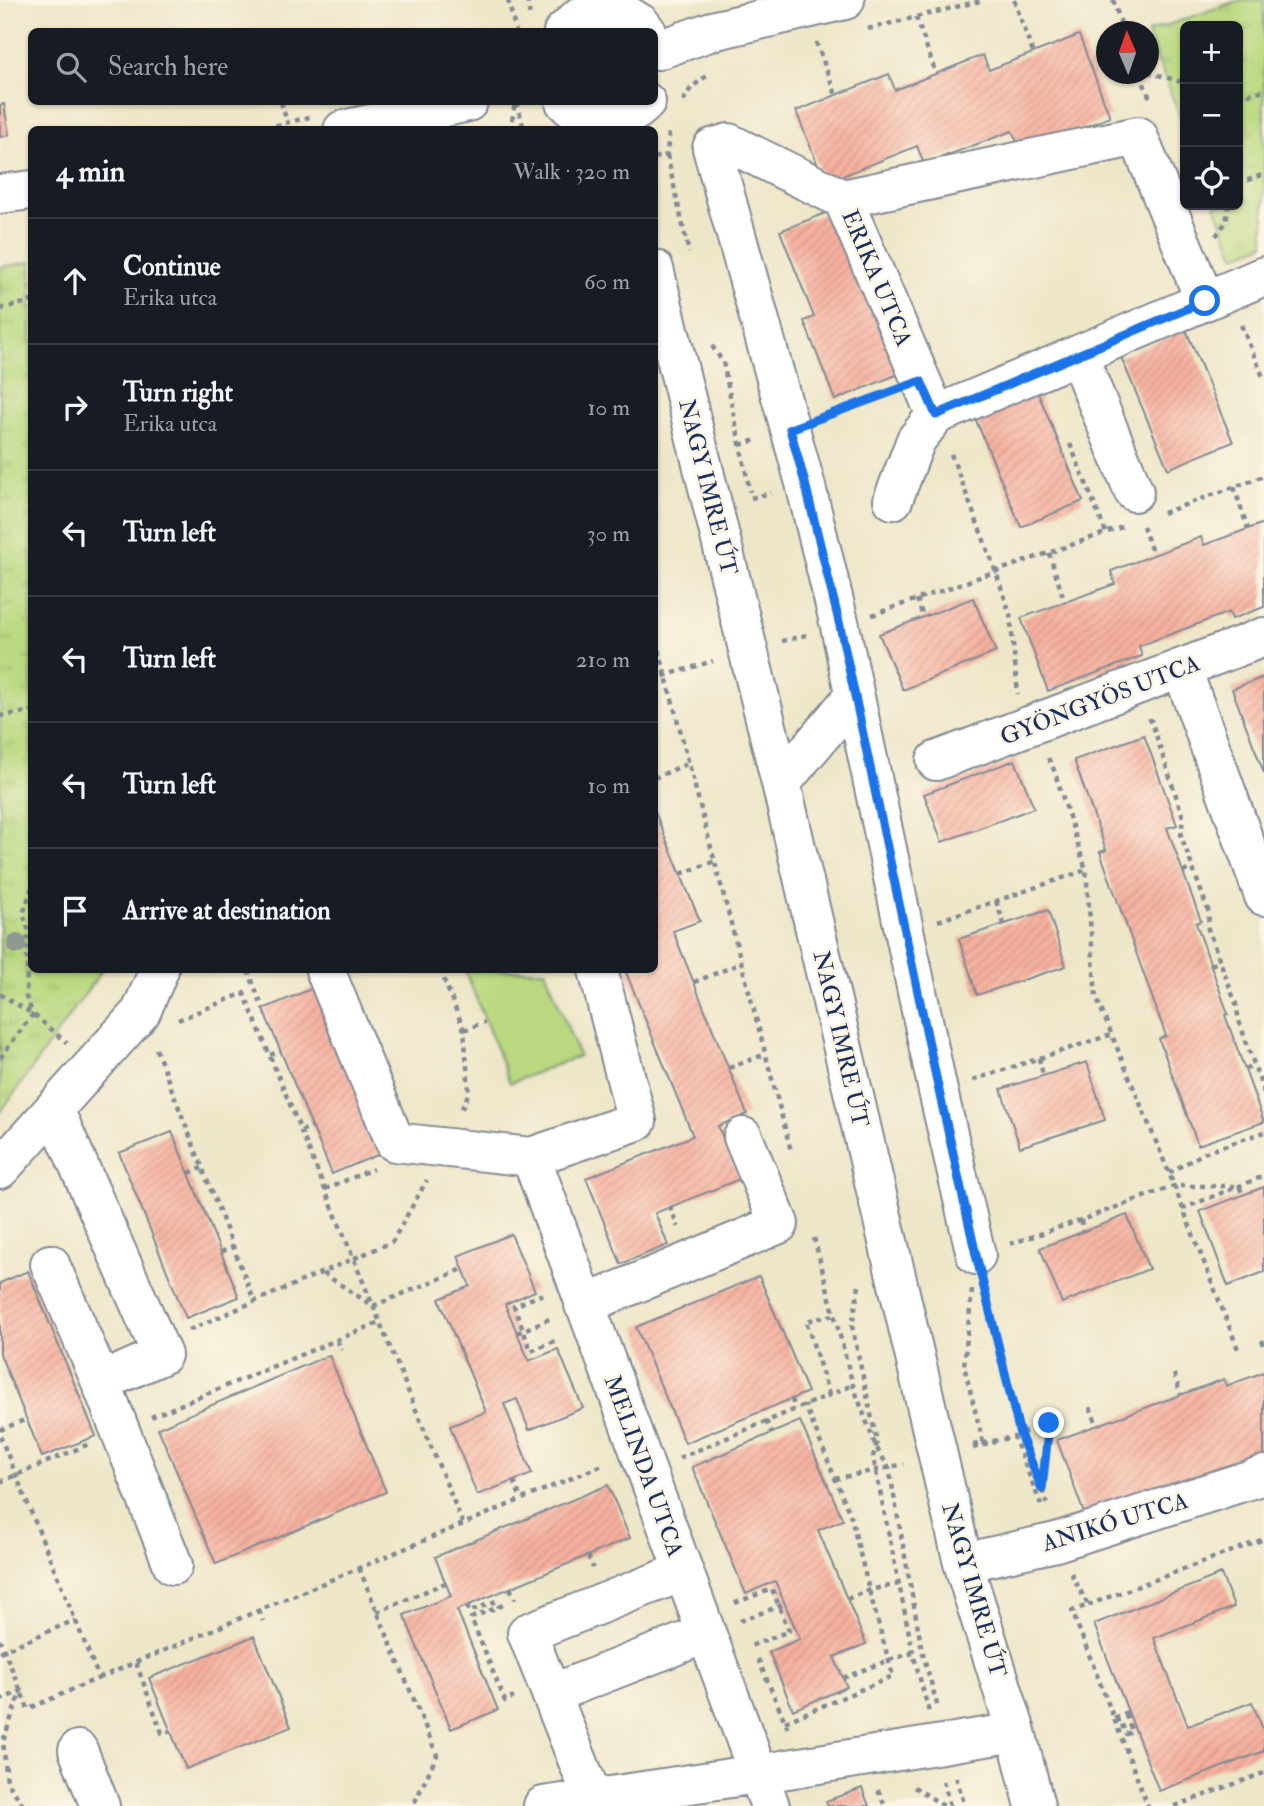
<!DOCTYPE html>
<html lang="en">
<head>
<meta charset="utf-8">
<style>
  body { margin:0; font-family:"IM FELL Double Pica",serif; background:#20242c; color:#f1f3f6 }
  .controls { position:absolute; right:21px; top:21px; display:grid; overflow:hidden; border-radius:10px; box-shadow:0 2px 5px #0004 }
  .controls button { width:63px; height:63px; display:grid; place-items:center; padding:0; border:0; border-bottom:2px solid #363941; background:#171b24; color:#f1f3f6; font:35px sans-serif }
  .compass { position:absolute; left:1096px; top:21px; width:63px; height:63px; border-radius:50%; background:#171b24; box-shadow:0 2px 5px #0004; rotate:358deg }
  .stop { position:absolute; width:21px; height:21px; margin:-16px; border:5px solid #1a73e8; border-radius:50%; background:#fff }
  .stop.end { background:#1a73e8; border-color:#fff; box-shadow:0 2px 7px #0008 }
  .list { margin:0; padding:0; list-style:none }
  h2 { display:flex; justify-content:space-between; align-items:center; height:91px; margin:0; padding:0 28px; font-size:30px }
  h2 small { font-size:23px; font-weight:400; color:#9ea1a6 }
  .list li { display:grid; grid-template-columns:46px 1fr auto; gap:21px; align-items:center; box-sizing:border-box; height:126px; padding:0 28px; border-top:2px solid #363941 }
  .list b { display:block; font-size:26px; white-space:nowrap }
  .list p { margin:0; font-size:23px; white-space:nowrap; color:#9ea1a6 }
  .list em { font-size:23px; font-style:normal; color:#9ea1a6 }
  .icon { flex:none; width:38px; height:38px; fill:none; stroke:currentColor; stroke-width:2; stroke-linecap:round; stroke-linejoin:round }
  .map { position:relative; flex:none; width:1264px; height:1806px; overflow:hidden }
  .search { position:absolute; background:#171b24; box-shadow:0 2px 5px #0004; left:28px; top:28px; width:630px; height:77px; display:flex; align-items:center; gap:18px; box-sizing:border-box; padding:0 24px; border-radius:10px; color:#9ea1a6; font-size:26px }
  .panel { position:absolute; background:#171b24; box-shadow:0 2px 5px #0004; left:28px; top:126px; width:630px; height:847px; border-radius:10px }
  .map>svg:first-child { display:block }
  .grass { fill:#b9d87f; stroke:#6a846e; stroke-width:2 }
  .park { fill:url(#park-tufts); stroke:#6a846e; stroke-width:2 }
  .building { fill:url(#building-hatch) }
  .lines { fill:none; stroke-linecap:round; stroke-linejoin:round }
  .minor-casing { stroke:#848a93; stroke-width:42 }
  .path { stroke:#848a93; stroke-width:4.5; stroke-dasharray:5 5; stroke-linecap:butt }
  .minor { stroke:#fff; stroke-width:38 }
  .tree { fill:#8f9892 }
  .route { stroke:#1a73e8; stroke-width:9 }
  .labels { text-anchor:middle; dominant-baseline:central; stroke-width:5; stroke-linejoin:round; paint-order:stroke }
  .street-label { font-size:23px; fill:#1b2f5e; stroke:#fcf5e5 }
</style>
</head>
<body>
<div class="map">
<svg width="1264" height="1806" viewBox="0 0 1264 1806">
  <defs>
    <pattern id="park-tufts" width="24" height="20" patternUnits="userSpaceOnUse" patternTransform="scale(1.75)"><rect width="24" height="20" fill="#b9d87f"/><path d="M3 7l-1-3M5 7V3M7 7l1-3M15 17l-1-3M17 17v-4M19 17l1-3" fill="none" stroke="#9eba70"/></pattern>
    <pattern id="building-hatch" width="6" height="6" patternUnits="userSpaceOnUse" patternTransform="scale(1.75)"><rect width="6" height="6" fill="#f6b09f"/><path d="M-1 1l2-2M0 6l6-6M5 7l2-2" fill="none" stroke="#d2988b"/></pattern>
  </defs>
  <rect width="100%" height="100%" fill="#fcf5e5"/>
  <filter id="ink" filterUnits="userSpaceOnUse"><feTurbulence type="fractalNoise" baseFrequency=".0143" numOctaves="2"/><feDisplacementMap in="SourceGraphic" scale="14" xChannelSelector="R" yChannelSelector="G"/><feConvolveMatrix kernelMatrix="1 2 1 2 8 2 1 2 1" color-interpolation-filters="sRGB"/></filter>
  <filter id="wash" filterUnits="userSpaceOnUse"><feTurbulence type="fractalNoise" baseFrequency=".00686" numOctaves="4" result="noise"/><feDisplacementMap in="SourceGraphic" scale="28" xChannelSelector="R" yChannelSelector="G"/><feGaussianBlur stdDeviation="1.57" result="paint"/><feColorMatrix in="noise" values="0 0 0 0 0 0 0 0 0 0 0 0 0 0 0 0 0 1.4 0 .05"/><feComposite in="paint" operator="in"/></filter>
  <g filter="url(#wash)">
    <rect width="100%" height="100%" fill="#ede6c8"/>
    <!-- grass -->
    <path class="grass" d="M465 970H545L579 1056 510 1083Z"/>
    <!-- park -->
    <path class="park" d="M1240 0H1264V244L1235 256 1215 205H1238V26H1185V130L1149 37 1148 32Z
      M31 262 32 970H102L0 1113V267Z"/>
    <g id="blocks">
      <!-- building -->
      <path class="building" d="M1079 35 1110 117 1022 152 1012 131 924 164 917 146 825 183 796 111 889 74 895 90 983 55 989 70Z
        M4 104 9 135 0 137V105Z
        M833 210 899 374 835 400 804 321 814 317 780 231Z
        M1186 330 1233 442 1168 469 1121 357Z
        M1038 393 1083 501 1021 527 975 418Z
        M1264 523V607L1232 619 1229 612 1139 646 1142 656 1048 691 1021 618 1115 584 1111 571 1201 537 1204 545Z
        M973 598 996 652 903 690 879 634Z
        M1264 677V773L1232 689Z
        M1144 735 1177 825 1167 828 1201 921 1196 923 1228 1014 1225 1015 1264 1122 1198 1145 1159 1039 1166 1036 1100 852 1106 850 1074 760Z
        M1015 760 1034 808 942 842 924 794Z
        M654 810 700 921 673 931 747 1114 718 1126 740 1179 655 1213 668 1245 621 1264 586 1178 693 1136 625 970H654Z
        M1048 910 1066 966 977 995 959 939Z
        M318 986 387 1151 332 1174 263 1009Z
        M1087 1062 1105 1120 1020 1147 1001 1089Z
        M172 1132 239 1297 186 1318 119 1153Z
        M1264 1187V1272L1228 1286 1200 1211Z
        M1127 1215 1149 1269 1062 1303 1040 1248Z
        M511 1234 535 1291 505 1304 529 1361 558 1349 583 1408 529 1430 517 1399 504 1404 532 1474 477 1495 450 1426 486 1412 439 1299 470 1286 458 1256Z
        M28 1271 96 1436 42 1457 0 1354V1283Z
        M759 1276 808 1392 685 1443 636 1327Z
        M329 1355 386 1492 216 1564 158 1428Z
        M1264 1372V1467L1088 1524 1057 1440 1224 1379 1226 1386Z
        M800 1421 843 1520 818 1530 866 1644 834 1657 847 1687 793 1710 769 1652 800 1639 775 1581 746 1594 692 1467Z
        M608 1485 630 1538 457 1610 498 1710 451 1729 404 1615 451 1596 435 1557Z
        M1221 1574 1234 1607 1154 1638 1188 1726 1252 1702 1264 1732V1751L1159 1791 1094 1624Z
        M254 1636 291 1727 186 1769 149 1678Z
        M862 1788 869 1806H828L826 1801Z"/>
    </g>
  </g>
  <g filter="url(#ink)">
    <use href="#blocks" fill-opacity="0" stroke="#848a93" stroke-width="2"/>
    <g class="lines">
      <!-- minor casing -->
      <g class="minor-casing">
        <path id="minor" d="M563 32 579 17 607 12 628 16 641 24 647 32
          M658 50 712 31 845 0
          M565 102C586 125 625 126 646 102
          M343 130 468 102
          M0 194 32 190
          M843 199 936 415 1264 276
          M654 269 781 783 963 1563 1016 1732 1035 1806
          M1078 355 1134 492
          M893 500 916 440 936 415
          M1182 669 1264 896
          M936 761 1264 637
          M781 783 854 696
          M325 970 395 1142 531 1157 770 1806
          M531 1157 637 1121 598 970
          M0 1169 141 1012 159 970
          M976 1255 938 1091 840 626 805 483 712 148 729 143 843 199 1138 136 1205 301
          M50 1264 101 1382 162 1355 54 1109
          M584 1305 779 1224 743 1137
          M101 1382 173 1565
          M963 1563 1056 1542 1264 1475
          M551 1694 705 1634
          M78 1750 100 1806
          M593 1799 527 1633 682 1572
          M543 1806 757 1774 1016 1732"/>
      </g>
      <!-- path -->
      <path class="path" d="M508 0 516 32
        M527 0 530 16
        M1014 0 1033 53
        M1113 0 1124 32
        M916 17 936 74
        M868 29 984 0
        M261 31V32
        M816 42 836 95
        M1148 72 1185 83
        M1140 74 1151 101
        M1238 97 1264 90
        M683 101 691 88 710 73
        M281 102 287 122
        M517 102 524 130
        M256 130 310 117
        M514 130 512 121 515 102
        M667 155 689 253
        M654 158 667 155 669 130
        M1238 184 1264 174
        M1216 236 1226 222 1229 205
        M0 309 32 301
        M1241 325 1264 379
        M712 346 723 362 750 492
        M824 416 888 393
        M1070 444 1106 533
        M740 445 756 440
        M951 454 996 572 1010 614 1018 694
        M1234 487 1248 529
        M751 498 771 493
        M1163 513 1264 476
        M1143 526 1153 555
        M1049 553 1065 603
        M917 599 923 617
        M872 615 1122 527
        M654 631 791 1151
        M782 641 807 635
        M654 679 713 661
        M0 716 32 711
        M1148 721 1151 720 1183 817 1181 836 1209 913 1208 929 1236 1004 1239 1021 1264 1093
        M1048 758 1054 770 1086 870 1096 997 1169 1173 1238 1349
        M654 778 689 763
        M1183 872 1192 868
        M681 874 715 861
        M996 901 1004 924
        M938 921 1086 870
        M1211 965 1220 961
        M248 970 263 1009
        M440 970 464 1030 469 1092 460 1113
        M694 982 742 963
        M0 994 33 1014 67 1043
        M178 1020 244 993 463 1524
        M464 1030 485 1022
        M156 1049 255 1303
        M270 1055 280 1051
        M0 1058 33 1014 26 997 28 928 23 914 32 887
        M1039 1058 1043 1075
        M729 1068 766 1054
        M1245 1069 1254 1065
        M973 1080 1110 1035
        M301 1131 312 1126
        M189 1173 202 1168
        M1169 1173 1204 1153 1264 1132
        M325 1189 373 1169
        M670 1206 678 1227
        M1182 1209 1264 1176
        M1081 1220 1083 1232
        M814 1238 853 1385 876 1447 889 1468 922 1650 938 1708
        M1010 1244 1081 1220 1174 1186H1239L1243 1195
        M221 1252 233 1247
        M323 1273 373 1306 463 1269
        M859 1286 852 1326 877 1442 873 1457 913 1653 929 1712
        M972 1290 964 1366 983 1442
        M985 1290 1020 1434 1038 1427
        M543 1294 514 1306 531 1351 559 1339
        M189 1330 392 1242 427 1180
        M517 1333 551 1318
        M337 1340 342 1350
        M1262 1340 1264 1346
        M1174 1374 1181 1395
        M829 1395 806 1321 834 1315
        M792 1399 795 1409
        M1090 1407 1097 1425
        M151 1417 380 1322
        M766 1421 772 1434
        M0 1430 27 1419
        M1020 1434 1049 1507
        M0 1436 99 1678 28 1709 0 1640
        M973 1445 1014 1437 1042 1507
        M973 1448 995 1442
        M679 1458 853 1385
        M835 1479 904 1464
        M514 1481 521 1499
        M0 1482 89 1444
        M1042 1488 1049 1423
        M588 1556 593 1568
        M359 1568 437 1755 413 1806
        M1071 1573 1088 1605 1072 1611 1148 1806
        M510 1588 515 1599
        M847 1599 869 1590 899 1584
        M735 1603 772 1589 789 1631 748 1647
        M503 1605 471 1618 505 1701 514 1697
        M1088 1605 1264 1539
        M467 1606 469 1612 496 1601 499 1607
        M259 1610 263 1621
        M377 1612 445 1583
        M740 1621 785 1604
        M0 1652 75 1620
        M758 1659 789 1731
        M136 1663 162 1733 171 1731
        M99 1678 605 1464
        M843 1678 889 1660 913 1653
        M0 1700 21 1691 3 1741 7 1782 24 1806
        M1114 1718 1128 1712
        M1115 1721 1120 1720 1126 1734 1132 1732 1125 1713
        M785 1722 893 1676 869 1590 851 1517 805 1405
        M956 1777 965 1806
        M943 1781 950 1806
        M914 1787 944 1806
        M878 1790 885 1806
        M1175 1806 1264 1773"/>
      <!-- minor -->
      <use href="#minor" class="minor"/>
    </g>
    <!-- trees -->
    <circle class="tree" cx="17" cy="944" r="10"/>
  </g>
  <g class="lines" filter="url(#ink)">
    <!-- route -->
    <path class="route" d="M1049 1423 1042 1489 1020 1434 976 1255 939 1091 840 626 805 483 790 429 921 381 936 415 1205 301"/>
  </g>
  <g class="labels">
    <!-- street labels -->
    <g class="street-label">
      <text transform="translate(877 278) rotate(67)">ERIKA UTCA</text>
      <text transform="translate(708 487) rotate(76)">NAGY IMRE ÚT</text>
      <text transform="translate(1100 700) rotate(-21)">GYÖNGYÖS UTCA</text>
      <text transform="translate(841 1039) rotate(77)">NAGY IMRE ÚT</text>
      <text transform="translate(644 1466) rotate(70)">MELINDA UTCA</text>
      <text transform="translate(1115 1522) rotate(-17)">ANIKÓ UTCA</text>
      <text transform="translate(974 1590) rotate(74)">NAGY IMRE ÚT</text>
    </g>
  </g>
</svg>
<div class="controls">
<button>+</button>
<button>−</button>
<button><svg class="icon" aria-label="locate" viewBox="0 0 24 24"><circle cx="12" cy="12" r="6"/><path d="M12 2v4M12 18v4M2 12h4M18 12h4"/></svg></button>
</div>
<svg class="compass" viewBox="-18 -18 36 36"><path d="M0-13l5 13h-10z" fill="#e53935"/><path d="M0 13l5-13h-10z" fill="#9ea1a6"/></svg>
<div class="stop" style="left:1205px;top:301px"></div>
<div class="stop end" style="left:1049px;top:1423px"></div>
<div class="search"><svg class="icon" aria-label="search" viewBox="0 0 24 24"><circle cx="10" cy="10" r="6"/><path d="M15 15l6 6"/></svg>Search here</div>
<section class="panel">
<h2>4 min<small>Walk · 320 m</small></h2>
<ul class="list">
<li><svg class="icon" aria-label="ahead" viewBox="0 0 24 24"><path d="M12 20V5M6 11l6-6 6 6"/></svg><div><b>Continue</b><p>Erika utca</p></div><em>60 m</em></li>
<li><svg class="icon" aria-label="right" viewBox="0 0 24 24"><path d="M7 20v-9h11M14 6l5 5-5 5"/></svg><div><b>Turn right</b><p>Erika utca</p></div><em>10 m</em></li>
<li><svg class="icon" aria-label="left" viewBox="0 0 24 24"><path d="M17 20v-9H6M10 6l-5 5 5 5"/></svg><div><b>Turn left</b></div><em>30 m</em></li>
<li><svg class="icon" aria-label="left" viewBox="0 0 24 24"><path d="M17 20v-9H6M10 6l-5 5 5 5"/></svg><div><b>Turn left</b></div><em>210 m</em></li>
<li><svg class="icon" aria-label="left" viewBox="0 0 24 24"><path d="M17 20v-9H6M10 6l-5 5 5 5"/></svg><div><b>Turn left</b></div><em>10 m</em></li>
<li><svg class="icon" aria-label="arrive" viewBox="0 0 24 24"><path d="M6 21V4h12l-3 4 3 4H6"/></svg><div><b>Arrive at destination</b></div></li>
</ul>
</section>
</div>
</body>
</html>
